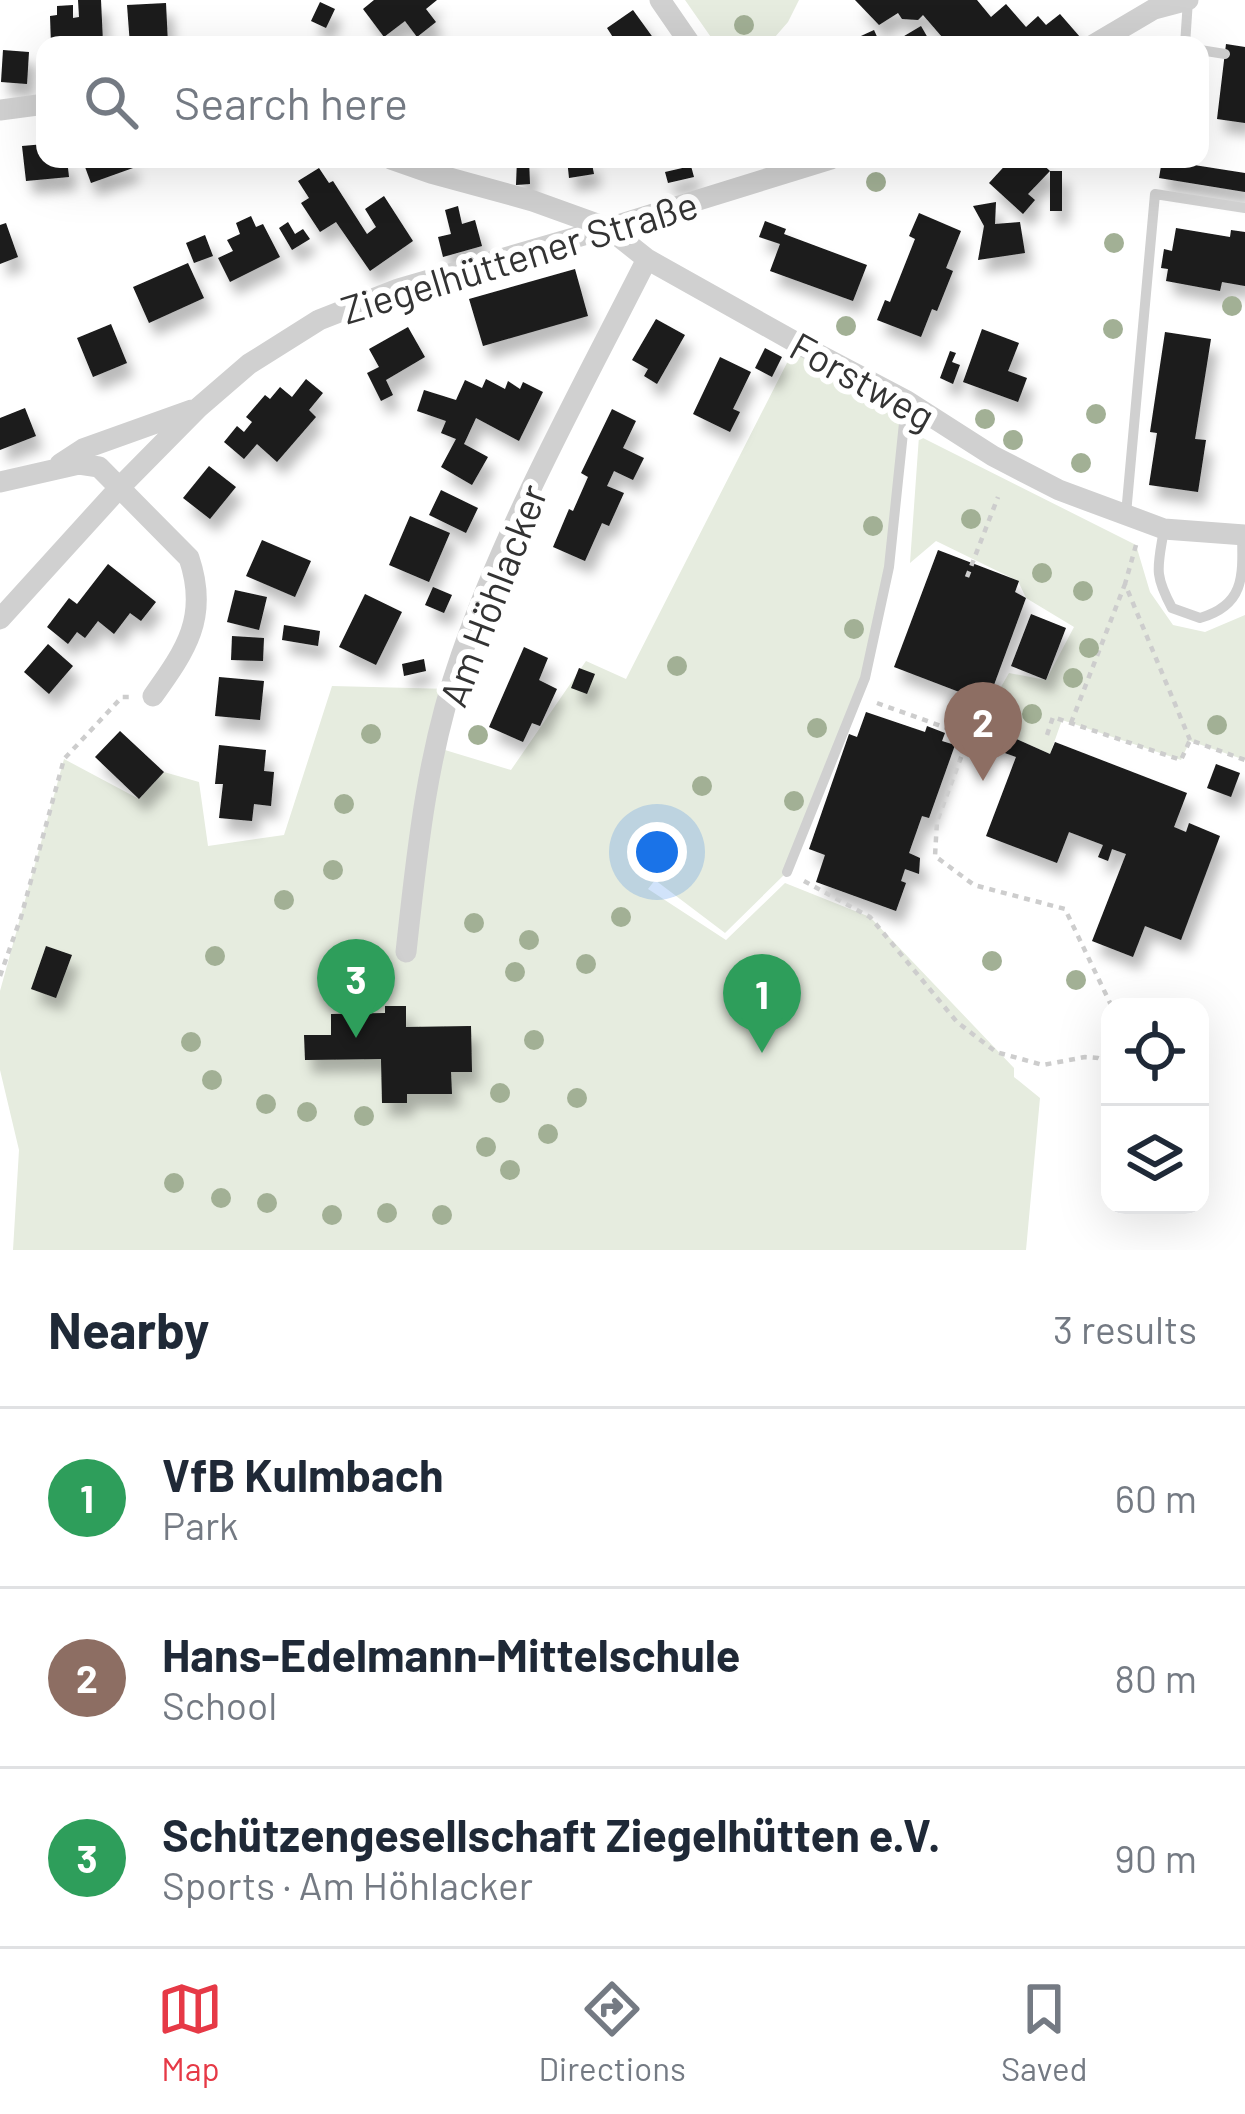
<!DOCTYPE html>
<html lang="en">
<head>
<meta charset="utf-8">
<style>
  body { margin:0; font-family:Barlow,sans-serif; background:#f2f2f3; color:#1f2937 }
  .controls { position:absolute; right:36px; bottom:36px; display:grid; overflow:hidden; border-radius:24px; box-shadow:0 12px 48px #0002 }
  .controls button { width:108px; height:108px; display:grid; place-items:center; padding:0; border:0; border-bottom:3px solid #e0e1e3; background:#fff; color:#1f2937; font:60px sans-serif }
  .you { position:absolute; left:657px; top:852px; width:42px; height:42px; margin:-30px; border:9px solid #fff; border-radius:50%; background:#1a73e8; box-shadow:0 0 0 18px #1a73e833 }
  .badge { display:grid; place-items:center; width:78px; height:78px; border-radius:50%; background:#e63946; color:#fff; font-size:39px; font-weight:700 }
  .pin { position:absolute; translate:-50% -99px; filter:drop-shadow(0 3px 6px #0008) }
  .pin::after { content:''; position:absolute; top:63px; width:42px; height:36px; background:inherit; clip-path:polygon(0 0,100% 0,50% 100%) }
  .list { margin:0; padding:0; list-style:none }
  h2 { display:flex; justify-content:space-between; align-items:center; height:156px; margin:0; padding:0 48px; font-size:51px }
  h2 small { font-size:39px; font-weight:400; color:#747a83 }
  .list li { display:grid; grid-template-columns:78px 1fr auto; gap:36px; align-items:center; box-sizing:border-box; height:180px; padding:0 48px; border-top:3px solid #e0e1e3 }
  .list b { display:block; font-size:45px; white-space:nowrap }
  .list p { margin:0; font-size:39px; white-space:nowrap; color:#747a83 }
  .list em { font-size:39px; font-style:normal; color:#747a83 }
  .icon { flex:none; width:66px; height:66px; fill:none; stroke:currentColor; stroke-width:2; stroke-linecap:round; stroke-linejoin:round }
  .map { position:relative; flex:none; width:1245px; height:1250px; overflow:hidden }
  .search { position:absolute; background:#fff; box-shadow:0 12px 48px #0002; left:36px; right:36px; top:36px; height:132px; display:flex; align-items:center; gap:30px; box-sizing:border-box; padding:0 42px; border-radius:24px; color:#747a83; font-size:45px }
  .sheet { height:696px; background:#fff }
  nav { display:flex; justify-content:space-around; align-items:center; box-sizing:border-box; height:168px; border-top:3px solid #e0e1e3; background:#fff; font-size:33px; color:#747a83 }
  nav a { display:grid; justify-items:center; gap:6px }
  nav .on { color:#e63946 }
  .map>svg:first-child { display:block }
  .green { fill:#e6ecdf }
  .building { fill:#1a1a1a; filter:url(#shadow) }
  .lines { fill:none; stroke-linecap:round; stroke-linejoin:round }
  .path { stroke:#cdcdcd; stroke-width:4.5; stroke-dasharray:6 6; stroke-linecap:butt }
  .lane { stroke:#d0d0d0; stroke-width:10 }
  .street { stroke:#d0d0d0; stroke-width:21 }
  .tree { fill:#a2b095 }
  .labels { text-anchor:middle; dominant-baseline:central; stroke-width:12; stroke-linejoin:round; paint-order:stroke }
  .street-label { font-size:39px; fill:#333; stroke:#fff }
</style>
</head>
<body>
<div class="map">
<svg width="1245" height="1250" viewBox="0 0 1245 1250">
  <defs>
    <filter id="shadow"><feDropShadow dx="7" dy="13" stdDeviation="6" flood-color="#0004"/></filter>
  </defs>
  <rect width="100%" height="100%" fill="#fff"/>
  <!-- green -->
  <path class="green" d="M685 0H799L788 22 768 45H721L715 43Z
    M792 353 907 401 889 567 865 678 787 872 725 933 655 880 648 889 726 940 785 883 870 917 1014 1068V1077L1040 1098 1026 1250H13L19 1150 0 1070V991L64 759 139 799 164 772 199 782 208 846 284 835 332 686 451 689 435 747 511 770 586 661 626 679Z
    M919 436 1136 545 1150 592 1173 625 1205 632 1245 615V760L1190 741 1181 760 1062 720 1050 754 1012 737 994 699 1009 673 1046 680 1074 627 1026 598 1018 581 936 541 910 563Z"/>
  <!-- building -->
  <path class="building" d="M78 0H101L103 43 51 45 50 16 57 15V6L73 5V18L79 17Z
    M374 0H437L426 9 436 22 417 37 405 21 384 37 363 9Z
    M855 0H977L991 17 1006 4 1026 27 1038 16 1046 25 1060 14 1080 37 1069 45H949L923 15 918 20 902 19 898 13 879 25Z
    M320 2 335 9 326 28 311 21Z
    M166 3 168 45H130L127 5Z
    M633 10 654 39 658 45H618L607 28Z
    M921 26 932 45H889Z
    M874 30 879 41 870 45H852L850 41Z
    M1226 44 1245 47V123L1217 119Z
    M3 50 29 52 27 84 1 82Z
    M45 144V159H67L69 177 26 181 22 146Z
    M82 159H129L133 168 91 183Z
    M517 159H529L530 184 516 185Z
    M567 159H591L594 174 569 178Z
    M1011 159H1037L1050 171 1028 194 1035 200 1023 214 989 183Z
    M1162 160 1245 173V192L1159 178Z
    M691 166 694 177 668 183 665 172Z
    M319 168 329 183 333 181 367 234 376 227 365 209 384 196 413 241 370 271 336 222 320 232 301 203 309 198 298 181Z
    M1050 171H1062V211H1050Z
    M996 202 995 224 1020 222 1025 253 978 260 984 226 973 206Z
    M458 206 462 224 475 220 482 246 443 257 438 237 451 234 445 210Z
    M919 213 961 231 946 268 953 271 937 311 932 309 921 337 877 320 885 300 890 302 915 239 909 236Z
    M251 216 256 227 263 224 280 257 230 282 218 258 233 251 227 240 240 234 236 223Z
    M765 221 786 229 784 234 867 265 853 301 770 271 780 244 759 237Z
    M288 222 295 234 303 229 310 239 292 250 279 228Z
    M6 223 18 257 0 264V225Z
    M1176 228 1230 237 1231 230 1245 232V286L1222 282 1220 291 1166 281 1168 269 1161 268 1164 249 1172 251Z
    M205 235 213 256 194 263 186 243Z
    M188 263 204 298 149 323 133 287Z
    M575 269 588 316 483 346 469 299Z
    M656 319 685 335 657 384 644 376 648 369 632 360Z
    M111 324 127 363 93 377 77 338Z
    M408 327 425 357 386 380 393 395 381 401 367 373 379 367 369 349Z
    M982 329 1019 343 1008 371 1027 378 1018 402 963 382Z
    M1165 332 1211 339 1195 439 1206 440 1198 492 1149 485 1157 433 1150 432Z
    M765 348 782 357 772 377 755 368Z
    M950 351 956 353 952 362 960 365 953 384 940 378Z
    M720 357 751 372 733 409 740 412 730 432 693 414Z
    M306 379 323 393 309 410 316 417 277 462 257 444 244 459 224 442 237 426 244 432 252 422 246 417 265 395 270 399 280 387 292 397Z
    M486 379 505 389 508 381 520 389 523 382 543 392 519 441 476 418 464 444 488 457 472 485 441 467 456 439 441 433 446 421 417 411 424 390 456 400 465 380 482 388Z
    M25 408 36 436 0 450V418Z
    M612 409 636 421 623 448 644 458 633 480 614 471 607 486 624 493 609 526 602 523 585 561 553 547 569 509 573 511 588 477 581 473Z
    M209 466 236 487 210 519 183 498Z
    M441 490 478 508 466 533 429 515Z
    M410 516 450 533 429 582 389 565Z
    M262 540 311 561 295 597 246 576Z
    M938 550 1019 581 1015 592 1026 598 991 693 1012 737 1050 754 1055 742 1187 793 1174 827 1186 832 1189 823 1220 836 1181 940 1145 926 1133 957 1092 941 1126 854 1112 849 1108 861 1098 857 1103 845 1069 832 1057 863 986 836 1016 757 1002 752 975 698 894 667Z
    M108 564 156 602 141 621 130 613 114 634 98 621 85 638 77 632 68 644 47 627 69 598 77 604Z
    M433 587 452 595 444 613 425 605Z
    M235 590 267 597 259 630 227 622Z
    M365 594 402 612 376 665 339 647Z
    M1031 614 1066 628 1046 680 1011 666Z
    M284 625 320 631 318 646 282 640Z
    M232 636 264 638 263 661 231 660Z
    M48 644 73 666 49 694 24 672Z
    M524 647 548 658 539 680 557 689 540 726 532 723 523 742 489 727Z
    M424 659 426 671 404 676 402 664Z
    M579 668 595 674 587 694 571 688Z
    M219 677 264 681 260 720 215 716Z
    M866 712 925 732 927 726 945 733 942 741 955 745 929 818 922 816 909 853 920 858 919 874 905 869 901 881 906 883 896 911 816 882 825 855 809 849 849 734 857 737Z
    M120 731 164 772 139 799 95 757Z
    M219 745 266 750 264 771 274 772 271 806 254 804 252 821 219 818 223 784H215Z
    M1216 764 1240 773 1231 797 1207 788Z
    M46 946 72 955 56 998 31 989Z
    M385 1006H406V1027L471 1026 472 1072H451L452 1094H407V1103H382L381 1059 305 1060 304 1035H331V1014L385 1013Z"/>
  <g class="lines">
    <!-- path -->
    <path class="path" d="M1136 545 1125 584 1190 740
      M967 577 998 497
      M877 703 969 736 937 821 935 856 974 885 1065 909 1112 1007
      M1071 723 1125 584
      M1047 735 1053 717 1181 760 1190 740 1245 760
      M804 881 870 917 957 1022 996 1052 1043 1065 1085 1057 1098 1058 1110 1063
      M0 976 21 917 64 759 122 697H129"/>
    <!-- lane -->
    <path class="lane" d="M1185 45 1188 0
      M1200 50 1225 54
      M1126 514 1155 194 1245 208
      M1164 529C1158 567 1153 573 1172 608L1200 618C1245 605 1243 576 1242 535
      M787 872 865 678 889 567 906 404"/>
    <!-- street -->
    <path class="street" d="M660 0 691 45
      M1093 45 1154 9 1188 0
      M0 110 45 104
      M391 159 431 173 533 201 608 228 647 259 795 342 907 401 993 456 1059 490 1164 529 1245 535
      M60 464 83 449 192 410
      M0 482 79 464 99 467 189 558C209 617 186 650 153 696
      M0 619 120 487 198 408 249 364 319 320 398 289 608 228 831 159
      M406 952C417 851 427 752 461 656 509 518 581 390 647 259"/>
  </g>
  <!-- trees -->
  <g class="tree">
    <circle cx="744" cy="25" r="10"/>
    <circle cx="876" cy="182" r="10"/>
    <circle cx="1114" cy="243" r="10"/>
    <circle cx="1232" cy="306" r="10"/>
    <circle cx="846" cy="326" r="10"/>
    <circle cx="1113" cy="329" r="10"/>
    <circle cx="1096" cy="414" r="10"/>
    <circle cx="985" cy="419" r="10"/>
    <circle cx="1013" cy="440" r="10"/>
    <circle cx="1081" cy="463" r="10"/>
    <circle cx="971" cy="519" r="10"/>
    <circle cx="873" cy="526" r="10"/>
    <circle cx="1042" cy="573" r="10"/>
    <circle cx="1083" cy="591" r="10"/>
    <circle cx="854" cy="629" r="10"/>
    <circle cx="1089" cy="648" r="10"/>
    <circle cx="677" cy="666" r="10"/>
    <circle cx="1073" cy="678" r="10"/>
    <circle cx="1032" cy="714" r="10"/>
    <circle cx="1217" cy="725" r="10"/>
    <circle cx="817" cy="728" r="10"/>
    <circle cx="371" cy="734" r="10"/>
    <circle cx="478" cy="735" r="10"/>
    <circle cx="702" cy="786" r="10"/>
    <circle cx="794" cy="801" r="10"/>
    <circle cx="344" cy="804" r="10"/>
    <circle cx="657" cy="847" r="10"/>
    <circle cx="333" cy="870" r="10"/>
    <circle cx="284" cy="900" r="10"/>
    <circle cx="621" cy="917" r="10"/>
    <circle cx="474" cy="923" r="10"/>
    <circle cx="529" cy="940" r="10"/>
    <circle cx="215" cy="956" r="10"/>
    <circle cx="992" cy="961" r="10"/>
    <circle cx="586" cy="964" r="10"/>
    <circle cx="515" cy="972" r="10"/>
    <circle cx="1076" cy="980" r="10"/>
    <circle cx="534" cy="1040" r="10"/>
    <circle cx="191" cy="1042" r="10"/>
    <circle cx="212" cy="1080" r="10"/>
    <circle cx="500" cy="1093" r="10"/>
    <circle cx="577" cy="1098" r="10"/>
    <circle cx="266" cy="1104" r="10"/>
    <circle cx="307" cy="1112" r="10"/>
    <circle cx="364" cy="1116" r="10"/>
    <circle cx="548" cy="1134" r="10"/>
    <circle cx="486" cy="1147" r="10"/>
    <circle cx="510" cy="1170" r="10"/>
    <circle cx="174" cy="1183" r="10"/>
    <circle cx="221" cy="1198" r="10"/>
    <circle cx="267" cy="1203" r="10"/>
    <circle cx="387" cy="1213" r="10"/>
    <circle cx="332" cy="1215" r="10"/>
    <circle cx="442" cy="1215" r="10"/>
  </g>
  <g class="labels">
    <!-- street labels -->
    <g class="street-label">
      <text transform="translate(519 256) rotate(-17)">Ziegelhüttener Straße</text>
      <text transform="translate(863 380) rotate(29)">Forstweg</text>
      <text transform="translate(492 595) rotate(-69)">Am Höhlacker</text>
    </g>
  </g>
</svg>
<div class="controls">
<button><svg class="icon" aria-label="locate" viewBox="0 0 24 24"><circle cx="12" cy="12" r="6"/><path d="M12 2v4M12 18v4M2 12h4M18 12h4"/></svg></button>
<button><svg class="icon" aria-label="layers" viewBox="0 0 24 24"><path d="M12 4l9 5-9 5-9-5zM3 14l9 5 9-5"/></svg></button>
</div>
<div class="you"></div>
<div class="pin badge" style="left:762px;top:1053px;background:#2e9e5b">1</div>
<div class="pin badge" style="left:983px;top:781px;background:#8d6e63">2</div>
<div class="pin badge" style="left:356px;top:1038px;background:#2e9e5b">3</div>
<div class="search"><svg class="icon" aria-label="search" viewBox="0 0 24 24"><circle cx="10" cy="10" r="6"/><path d="M15 15l6 6"/></svg>Search here</div>
</div>
<section class="sheet">
<h2>Nearby<small>3 results</small></h2>
<ul class="list">
<li><span class="badge" style="background:#2e9e5b">1</span><div><b>VfB Kulmbach</b><p>Park</p></div><em>60 m</em></li>
<li><span class="badge" style="background:#8d6e63">2</span><div><b>Hans-Edelmann-Mittelschule</b><p>School</p></div><em>80 m</em></li>
<li><span class="badge" style="background:#2e9e5b">3</span><div><b>Schützengesellschaft Ziegelhütten e.V.</b><p>Sports · Am Höhlacker</p></div><em>90 m</em></li>
</ul>
</section>
<nav>
<a class="on"><svg class="icon" aria-label="map" viewBox="0 0 24 24"><path d="M3 6l6-2 6 2 6-2v14l-6 2-6-2-6 2zM9 4v14M15 6v14"/></svg>Map</a>
<a><svg class="icon" aria-label="directions" viewBox="0 0 24 24"><path d="M12 3l9 9-9 9-9-9zM9 14v-3h6M13 9l2 2-2 2"/></svg>Directions</a>
<a><svg class="icon" aria-label="saved" viewBox="0 0 24 24"><path d="M7 4h10v16l-5-4-5 4z"/></svg>Saved</a>
</nav>
</body>
</html>
